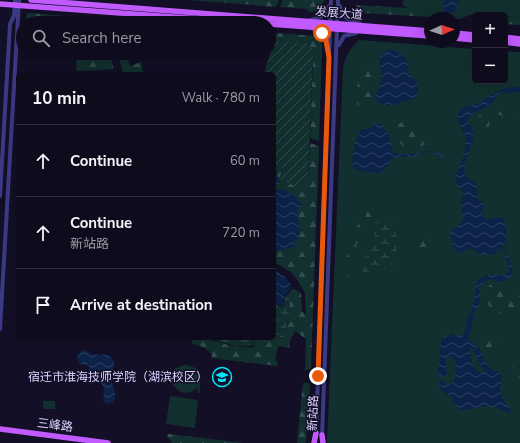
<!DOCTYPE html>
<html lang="en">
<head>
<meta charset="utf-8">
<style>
  body { margin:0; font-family:"Nunito Sans","Noto Sans SC",sans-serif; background:#1c1929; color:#f1f3f6 }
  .controls { position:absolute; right:12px; top:12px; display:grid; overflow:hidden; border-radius:6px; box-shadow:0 4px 16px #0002 }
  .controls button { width:36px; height:36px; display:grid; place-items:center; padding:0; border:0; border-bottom:1px solid #2e2b3b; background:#0e0b1c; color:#f1f3f6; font:20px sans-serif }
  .compass { position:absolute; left:424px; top:12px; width:36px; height:36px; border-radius:50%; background:#0e0b1c; box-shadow:0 4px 16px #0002; rotate:87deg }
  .stop { position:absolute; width:12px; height:12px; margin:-9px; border:3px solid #ea580c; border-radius:50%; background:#fff }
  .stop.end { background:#ea580c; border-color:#fff; box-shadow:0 1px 4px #0008 }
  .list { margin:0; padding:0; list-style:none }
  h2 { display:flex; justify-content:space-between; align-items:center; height:52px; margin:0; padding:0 16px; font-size:17px }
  h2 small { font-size:13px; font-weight:400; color:#9b9ba3 }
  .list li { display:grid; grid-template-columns:26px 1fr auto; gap:12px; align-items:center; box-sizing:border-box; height:72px; padding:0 16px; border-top:1px solid #2e2b3b }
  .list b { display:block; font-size:15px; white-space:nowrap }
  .list p { margin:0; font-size:13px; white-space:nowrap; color:#9b9ba3 }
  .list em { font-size:13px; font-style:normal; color:#9b9ba3 }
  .icon { flex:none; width:22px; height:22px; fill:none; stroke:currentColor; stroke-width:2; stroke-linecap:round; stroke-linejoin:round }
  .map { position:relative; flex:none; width:520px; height:443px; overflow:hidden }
  .search { position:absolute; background:#0e0b1c; box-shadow:0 4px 16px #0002; left:16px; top:16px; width:260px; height:44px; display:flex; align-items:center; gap:10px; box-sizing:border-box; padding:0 14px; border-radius:22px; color:#9b9ba3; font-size:15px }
  .panel { position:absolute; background:#0e0b1c; box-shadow:0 4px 16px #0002; left:16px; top:72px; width:260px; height:268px; border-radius:6px }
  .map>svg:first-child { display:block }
  .grass { fill:#12302f }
  .forest { fill:url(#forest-firs) }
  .wetland { fill:url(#wetland-marsh) }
  .garden { fill:url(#garden-furrows) }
  .water { fill:url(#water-waves); fill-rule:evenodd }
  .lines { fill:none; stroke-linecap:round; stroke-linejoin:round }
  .river { stroke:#0c2248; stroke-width:5.5 }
  .minor { stroke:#3d3a85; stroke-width:4 }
  .major { stroke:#c25bff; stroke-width:5.5 }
  .route { stroke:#ea580c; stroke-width:5 }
  .labels { text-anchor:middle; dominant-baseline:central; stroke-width:3; stroke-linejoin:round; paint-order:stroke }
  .street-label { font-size:12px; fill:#d9d4ff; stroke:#130f26 }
  .poi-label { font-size:12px; fill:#d9d4ff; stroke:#130f26; text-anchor:end }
</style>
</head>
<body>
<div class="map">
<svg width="520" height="443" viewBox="0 0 520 443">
  <defs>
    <pattern id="forest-firs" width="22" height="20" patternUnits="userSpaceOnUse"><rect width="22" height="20" fill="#12302f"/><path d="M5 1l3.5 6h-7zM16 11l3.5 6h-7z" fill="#344d4e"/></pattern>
    <pattern id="wetland-marsh" width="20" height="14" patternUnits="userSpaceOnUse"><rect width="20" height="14" fill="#12302f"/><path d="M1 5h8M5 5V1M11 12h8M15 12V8" fill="none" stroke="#344d4e"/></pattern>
    <pattern id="garden-furrows" width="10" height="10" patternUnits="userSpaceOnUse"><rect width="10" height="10" fill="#12302f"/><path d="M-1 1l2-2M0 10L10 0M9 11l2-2" fill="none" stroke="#344d4e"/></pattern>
    <pattern id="water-waves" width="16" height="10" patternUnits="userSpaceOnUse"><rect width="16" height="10" fill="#0c2248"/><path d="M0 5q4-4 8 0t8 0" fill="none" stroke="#2f4163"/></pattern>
  </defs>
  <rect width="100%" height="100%" fill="#130f26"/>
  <!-- grass -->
  <path class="grass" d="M404 0H520V17L472 14 460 19 414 16 410 10 402 4Z
    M359 40 475 49V81H505V51L520 52V443H327L343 69C345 56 350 49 359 40Z
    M185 365C206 368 199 378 200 393H198L197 388C178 406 157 369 185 365Z
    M170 396 198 400 195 428 166 424Z
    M43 401H55V409H43Z"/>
  <!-- forest -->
  <path class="forest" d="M190 0H279L276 7Z
    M283 0H324L322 8 319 11 310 12 306 9 280 7Z
    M356 5 407 8 410 10 414 16 362 13Z
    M29 13 63 16 65 19 64 23H28L26 18 27 14Z
    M505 16 520 17V25L505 24Z
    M70 17H72L150 23H69Z
    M277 33 315 36 319 37 322 43V49L319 141 310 138 313 62 308 43 274 40 275 35Z
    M77 53H109L114 69 80 71 76 70Z
    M117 53H126L130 66 141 62 143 72 123 73Z
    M364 58H369L371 66 373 65 375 67 372 85 373 103 369 102 358 105 357 104 358 74 362 65 361 60Z
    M504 100 507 101 506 108 508 111H518L520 115C511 119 500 117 493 111L500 102Z
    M481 115 488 117 490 119 489 128 484 129 479 126H476L473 122 479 116Z
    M406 121 409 123 414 121C416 130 424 139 434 137L436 141C413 148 400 157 394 127L396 124Z
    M310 143 319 146 311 368 308 370H305L306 339 295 331 290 340 289 348 278 346 275 361 278 362 277 366 211 358 212 355C206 347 201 346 192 344L191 338H209L211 340 229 345 252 348 255 346 252 338H259L260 340 278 338 283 334 289 321V308L292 288 301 293 302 312 306 314 305 293 296 278 291 272 274 262V167L283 168 308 179Z
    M368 207 375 216 363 229 351 258 350 269 354 282 352 283 348 276 346 263 347 255 351 248 356 227 360 222 365 218Z
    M421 228H426L431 238 428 253 424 257C413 252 414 240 422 233Z
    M492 283 510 292 513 291 520 284V314C505 313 494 318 487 302 485 298 484 295 485 290Z
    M488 330 504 342 495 354 479 342Z
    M520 362V386L515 383 513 366Z
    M303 383H309L310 385 306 443H297Z
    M167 434H170L243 443H172L168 438Z"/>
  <!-- wetland -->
  <path class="wetland" d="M380 221 392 222 393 224 398 242 394 263 386 268 364 273 363 272 365 257 375 237 373 223Z
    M292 288 289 308V321L283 334 278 338 264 341 260 340 259 338H274V302L280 307 284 306 285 297 290 292Z
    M211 338H252L254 345C244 349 221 343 211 338Z"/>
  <!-- garden -->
  <path class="garden" d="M274 40 308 43 313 52 308 179 304 178 297 187 279 179 283 168 274 167V74H264Z"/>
  <!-- water -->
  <path class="water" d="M444 0H459L454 13H444Z
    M390 49C402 52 410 59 408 73 416 79 423 89 414 99L403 101 400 103 389 106 377 102 375 96 377 90 380 88V82L382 73C379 62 376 54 390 49Z
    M515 87H520V92L512 93 501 92 497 95 491 106C483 108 466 114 467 123L471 125C472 130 474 135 473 140 471 151 460 167 466 176 469 180 473 180 476 183L478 192 476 196 479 201H482C486 208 478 212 486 220L496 217 504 219C506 229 509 239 502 248 508 254 515 268 512 276 505 283 498 283 488 279L479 288C483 301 478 305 472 316H470L472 311V306L475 301V288L478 280 488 275H500L510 272 505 257V253L501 249 496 252V254C490 255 484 256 479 253 479 253 474 250 474 249 469 248 462 253 457 253 453 249 454 241 450 236L452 230 459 226 463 219 461 199 465 194C459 190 456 182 455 176 460 170 468 144 465 137 462 126 455 123 459 110L467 106 479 103 502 89Z
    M375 123 381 124C385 129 388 135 390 141 392 146 391 149 395 153 415 159 424 144 443 156L444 159 434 153 426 152 420 153 414 157 405 156 391 159C388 162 387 167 384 170 376 177 361 171 353 168L352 161 353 160V152L358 133 359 131 372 127Z
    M274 172 275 174 278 177 279 184 276 186 275 189C289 189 293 195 302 204V206L298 208C293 220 307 230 295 241V243L293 246 298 245 297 246 275 252 274 251Z
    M274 269 285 277 291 284 289 291 284 296V304L282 306 274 301Z
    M454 334C466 337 476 343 482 353 484 357 484 362 487 365 490 370 496 371 501 374 503 380 500 383 500 390 500 397 507 404 511 410V413C504 412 499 408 492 407 481 405 471 411 459 410L451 397 441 390 438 382 439 381H444L446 385C456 385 455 379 455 371 455 367 456 365 456 361L449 356 446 358 447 374 443 377 438 376 440 345 443 338 446 336ZM470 347H472L478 361 485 372C483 372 481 372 479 372 472 369 469 353 470 347Z
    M84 350C88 351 90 353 93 354 99 356 105 352 111 357 119 365 110 368 111 377 111 386 120 395 112 403L107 404 104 401C103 397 104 395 104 391 104 380 94 380 87 383L84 382V380L88 376 89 365 80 364 77 358 79 353Z"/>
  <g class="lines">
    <!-- river -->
    <path class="river" d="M466 338 471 316"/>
    <!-- minor -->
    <path class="minor" d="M340 6C342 18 350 21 361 24
      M310 20C319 18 327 16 329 6
      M313 29C322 31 326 36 327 45
      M339 45 344 36 356 33
      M0 196 10 24 14 16 15 0
      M0 329 19 0
      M316 435 331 0
      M322 437 338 0"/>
    <!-- major -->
    <path class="major" d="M31 0 430 31
      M0 4 253 23
      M269 24 430 36
      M454 33 475 35
      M505 37 520 39
      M454 38 475 40
      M505 42 520 44
      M0 429 108 443
      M322 435 323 443
      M314 443 316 433"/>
  </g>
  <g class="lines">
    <!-- route -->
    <path class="route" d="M318 376 329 57 326 41 322 33"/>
  </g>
  <!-- icons -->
  <defs>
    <g id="school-ring" transform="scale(1)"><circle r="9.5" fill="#130f26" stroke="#00e5ff" stroke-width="1.5"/><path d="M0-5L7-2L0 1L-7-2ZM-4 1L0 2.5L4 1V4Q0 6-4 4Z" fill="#00e5ff"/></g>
  </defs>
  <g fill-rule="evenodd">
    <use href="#school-ring" x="222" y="377"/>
  </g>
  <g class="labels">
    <!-- street labels -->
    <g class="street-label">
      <text transform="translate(339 13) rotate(5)">发展大道</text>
      <text transform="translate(313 413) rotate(-88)">新站路</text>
      <text transform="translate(55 425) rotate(7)">三峰路</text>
    </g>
    <!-- poi labels -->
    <g class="poi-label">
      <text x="208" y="377">宿迁市淮海技师学院（湖滨校区）</text>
    </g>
  </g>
</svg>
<div class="controls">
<button>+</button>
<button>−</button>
</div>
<svg class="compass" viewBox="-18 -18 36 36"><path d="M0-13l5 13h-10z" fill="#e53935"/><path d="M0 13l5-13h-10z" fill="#9b9ba3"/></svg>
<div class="stop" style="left:322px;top:33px"></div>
<div class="stop end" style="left:318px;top:376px"></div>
<div class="search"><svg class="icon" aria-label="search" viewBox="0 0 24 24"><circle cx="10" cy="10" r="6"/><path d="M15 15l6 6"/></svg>Search here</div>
<section class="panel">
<h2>10 min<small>Walk · 780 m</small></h2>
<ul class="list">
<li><svg class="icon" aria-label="ahead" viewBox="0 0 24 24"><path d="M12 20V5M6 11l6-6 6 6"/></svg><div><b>Continue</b></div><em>60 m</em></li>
<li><svg class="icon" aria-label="ahead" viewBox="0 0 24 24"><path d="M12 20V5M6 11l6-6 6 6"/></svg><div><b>Continue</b><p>新站路</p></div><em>720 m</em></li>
<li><svg class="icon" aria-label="arrive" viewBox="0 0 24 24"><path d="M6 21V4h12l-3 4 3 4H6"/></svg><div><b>Arrive at destination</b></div></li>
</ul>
</section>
</div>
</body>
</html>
